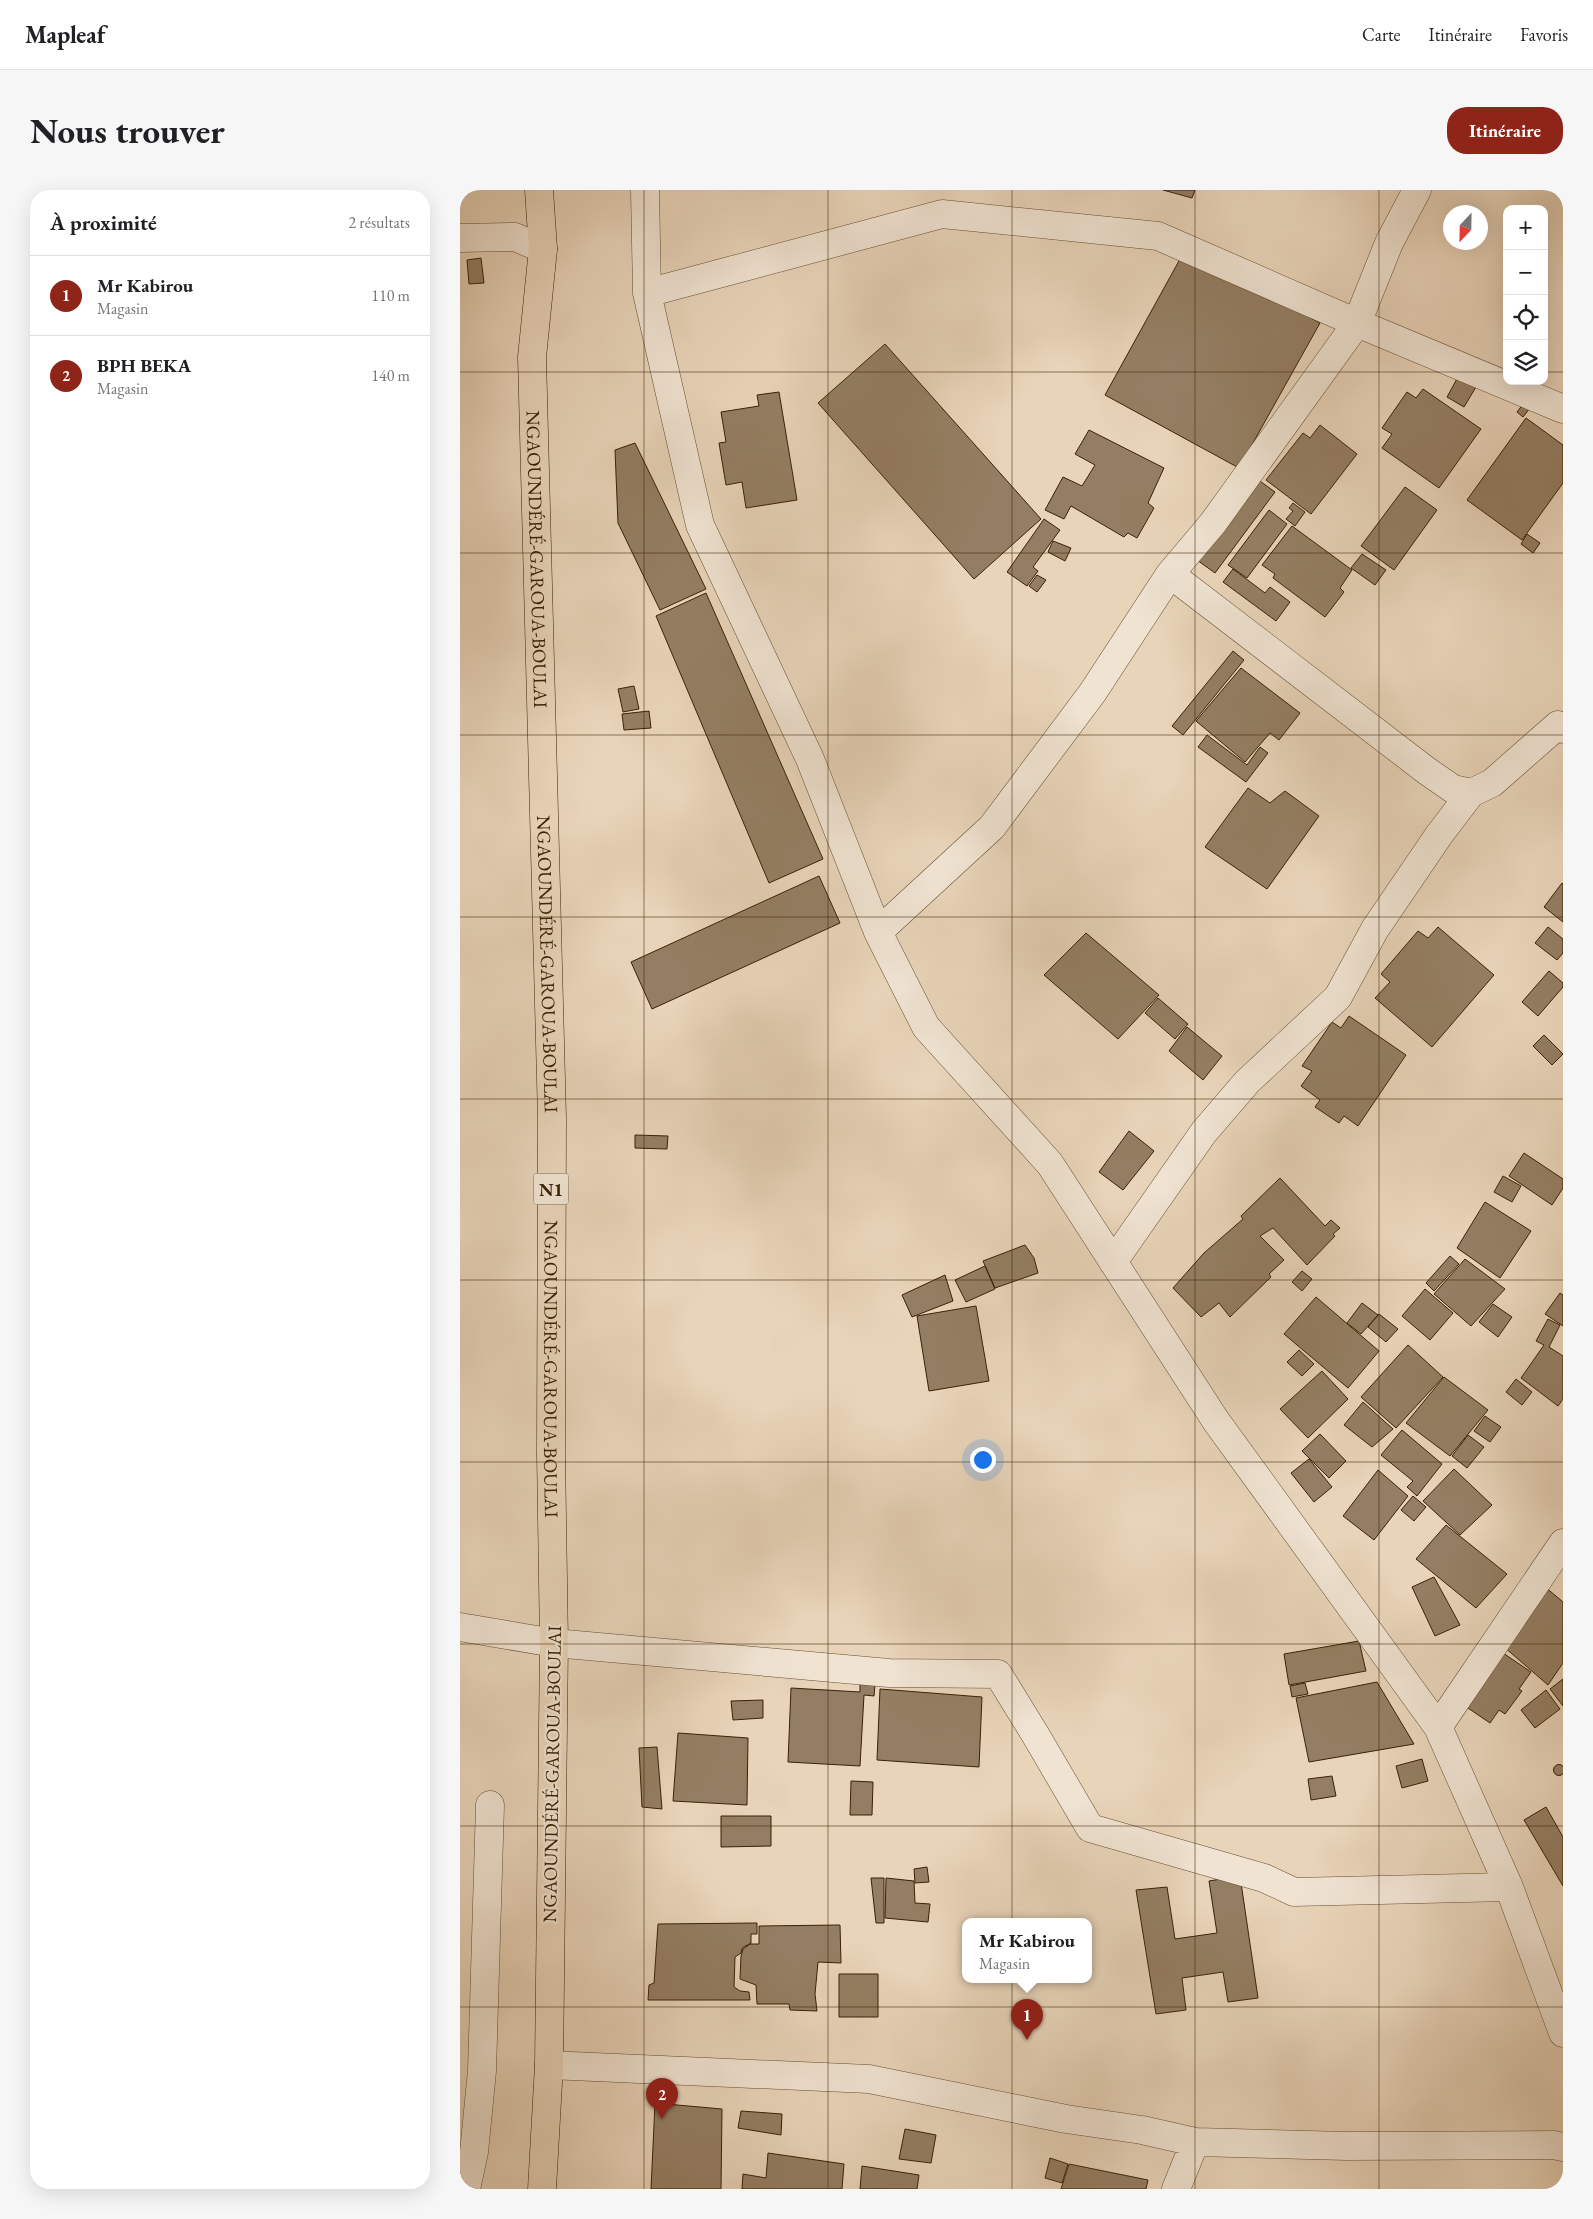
<!DOCTYPE html>
<html lang="fr">
<head>
<meta charset="utf-8">
<style>
  body { margin:0; font-family:"EB Garamond",serif; background:#f6f6f6; color:#202124 }
  .controls { position:absolute; right:15px; top:15px; display:grid; overflow:hidden; border-radius:10px; box-shadow:0 5px 20px #0002 }
  .controls button { width:45px; height:45px; display:grid; place-items:center; padding:0; border:0; border-bottom:1px solid #e0e0e0; background:#fff; color:#202124; font:25px sans-serif }
  .compass { position:absolute; left:983px; top:15px; width:45px; height:45px; border-radius:50%; background:#fff; box-shadow:0 5px 20px #0002; rotate:202deg }
  .you { position:absolute; left:522px; top:1269px; width:18px; height:18px; margin:-12px; border:4px solid #fff; border-radius:50%; background:#1a73e8; box-shadow:0 0 0 8px #1a73e833 }
  .badge { display:grid; place-items:center; width:32px; height:32px; border-radius:50%; background:#8f2418; color:#fff; font-size:16px; font-weight:700 }
  .pin { position:absolute; translate:-50% -41px; filter:drop-shadow(0 1px 2px #0008) }
  .pin::after { content:''; position:absolute; top:26px; width:18px; height:15px; background:inherit; clip-path:polygon(0 0,100% 0,50% 100%) }
  .popup { position:absolute; left:502px; top:1728px; width:130px; height:65px; box-sizing:border-box; display:grid; place-content:center; border-radius:10px; background:#fff; filter:drop-shadow(0 1px 4px #0005); font-size:16px; white-space:nowrap; color:#757577 }
  .popup b { font-size:19px; color:#202124 }
  .popup::after { content:''; position:absolute; left:50%; top:100%; margin-left:-10px; border:10px solid transparent; border-top-color:#fff }
  .list { margin:0; padding:0; list-style:none }
  h2 { display:flex; justify-content:space-between; align-items:center; height:65px; margin:0; padding:0 20px; font-size:21px }
  h2 small { font-size:16px; font-weight:400; color:#757577 }
  .list li { display:grid; grid-template-columns:32px 1fr auto; gap:15px; align-items:center; box-sizing:border-box; height:80px; padding:0 20px; border-top:1px solid #e0e0e0 }
  .list b { display:block; font-size:19px; white-space:nowrap }
  .list p { margin:0; font-size:16px; white-space:nowrap; color:#757577 }
  .list em { font-size:16px; font-style:normal; color:#757577 }
  .icon { flex:none; width:28px; height:28px; fill:none; stroke:currentColor; stroke-width:2; stroke-linecap:round; stroke-linejoin:round }
  .map { position:relative; flex:none; width:1103px; height:1999px; overflow:hidden; border-radius:20px }
  header { display:flex; align-items:center; gap:30px; box-sizing:border-box; height:70px; padding:0 25px; background:#fff; border-bottom:1px solid #e0e0e0 }
  header strong { font-size:24px }
  nav { display:flex; gap:28px; margin-inline-start:auto; font-size:18px }
  .intro { display:flex; align-items:center; justify-content:space-between; box-sizing:border-box; height:120px; padding:0 30px }
  h1 { margin:0; font-size:35px }
  .button { padding:12px 22px; border-radius:20px; background:#8f2418; color:#fff; font-size:18px; font-weight:700 }
  main { display:flex; gap:30px; padding:0 30px }
  aside { flex:1; background:#fff; border-radius:20px; box-shadow:0 5px 20px #0002 }
  .map>svg:first-child { display:block }
  .building { fill:#947e63; stroke:#3a2105 }
  .lines { fill:none; stroke-linecap:round; stroke-linejoin:round }
  .minor-casing { stroke:#664e32; stroke-width:29 }
  .highway-casing { stroke:#3a2105; stroke-width:29 }
  .minor { stroke:#f0e3d2; stroke-width:28 }
  .highway { stroke:#e8d4b9; stroke-width:28 }
  .grid { fill:none; stroke:#3a2105; stroke-width:1; stroke-opacity:0.55 }
  .labels { text-anchor:middle; dominant-baseline:central; stroke-width:4.5; stroke-linejoin:round; paint-order:stroke }
  .shield { fill:#f0e3d2; stroke:#715b42; stroke-width:1 }
  .shield-label { font-size:18px; font-weight:bold; fill:#3a2105 }
  .street-label { font-size:19px; fill:#3a2105; stroke:#f0e3d2 }
</style>
</head>
<body>
<header>
<strong>Mapleaf</strong>
<nav><a>Carte</a><a>Itinéraire</a><a>Favoris</a></nav>
</header>
<div class="intro"><h1>Nous trouver</h1><a class="button">Itinéraire</a></div>
<main>
<aside>
<h2>À proximité<small>2 résultats</small></h2>
<ul class="list">
<li><span class="badge">1</span><div><b>Mr Kabirou</b><p>Magasin</p></div><em>110 m</em></li>
<li><span class="badge">2</span><div><b>BPH BEKA</b><p>Magasin</p></div><em>140 m</em></li>
</ul>
</aside>
<div class="map">
<svg width="1103" height="1999" viewBox="0 0 1103 1999">
  <rect width="100%" height="100%" fill="#e8d4b9"/>
  <filter id="stains"><feTurbulence type="fractalNoise" baseFrequency=".004" numOctaves="4"/><feColorMatrix values="0 0 0 0 .2 0 0 0 0 .09 0 0 0 0 .02 0 0 0 .5 -.17"/></filter>
  <radialGradient id="worn" r=".72"><stop offset=".6" stop-color="#630" stop-opacity="0"/><stop offset="1" stop-color="#630" stop-opacity=".3"/></radialGradient>
  <!-- building -->
  <path class="building" d="M703 0H735L732 8Z
    M725 60 860 133 779 278 645 205Z
    M21 68 24 93 9 94 7 70Z
    M425 154 581 329 514 389 358 213Z
    M998 187 1016 197 1004 217 987 207Z
    M963 199 1021 239 979 298 922 258 932 244 922 238 940 212 947 202 956 208Z
    M319 202 337 310 286 318 282 292 266 295 259 253 266 252 261 222 299 216 297 205Z
    M1064 213 1070 218 1063 227 1057 222Z
    M1066 228 1103 255V293L1062 350 1007 310Z
    M860 235 897 264 851 324 806 290 843 243 850 248Z
    M629 240 704 278 688 313 694 318 677 348 668 343 664 347 611 316 604 329 585 320 603 287 622 296 635 275 615 264Z
    M175 253 246 399 200 420 158 333 155 260Z
    M797 289 815 302 755 383 737 370Z
    M945 297 977 320 934 380 901 356Z
    M833 313 845 322 835 336 826 329 833 321 829 318Z
    M809 320 827 334 787 388 768 375Z
    M584 329 600 340 573 377 578 381 567 396 547 382Z
    M832 336 892 380 880 398 884 402 865 427 813 388 815 384 802 375Z
    M1067 344 1080 353 1073 363 1061 354Z
    M593 351 611 358 605 371 588 362Z
    M902 364 926 380 915 395 891 378Z
    M773 379 805 403 810 397 830 412 816 431 763 392Z
    M577 385 586 390 577 402 569 396Z
    M246 403 363 669 309 693 196 426Z
    M773 461 784 470 723 545 712 536Z
    M781 478 840 523 819 550 810 543 785 572 736 531Z
    M174 496 179 519 163 522 158 499Z
    M189 521 191 538 164 540 162 524Z
    M747 545 787 575 800 557 808 563 786 592 738 557Z
    M788 598 810 613 825 601 859 626 807 699 745 657Z
    M359 686 380 733 192 819 171 772Z
    M1102 693 1103 694V732L1084 717Z
    M978 737 1034 785 972 857 915 808 930 792 921 784 958 741 968 748Z
    M1088 737 1103 749V763L1097 770 1075 753Z
    M626 743 699 805 658 849 584 785Z
    M1089 781 1103 793V797L1078 826 1062 812Z
    M698 808 728 834 715 849 685 823Z
    M889 826 946 865 898 936 884 926 879 933 855 917 860 910 841 896 852 881 842 876 872 832 881 838Z
    M727 837 762 866 743 890 709 861Z
    M1084 845 1103 864 1092 875 1073 856Z
    M669 941 694 961 663 1000 639 982Z
    M175 945 208 946 207 959 175 958Z
    M1064 963 1103 989V998L1092 1015 1049 986Z
    M1043 986 1061 996 1052 1012 1034 1002Z
    M820 988 865 1036 871 1030 880 1038 873 1044 875 1046 847 1075 813 1038 800 1046 824 1070 809 1084 811 1087 770 1127 759 1113 741 1127 713 1098 744 1063 783 1029 781 1026Z
    M1025 1012 1071 1041 1040 1088 997 1058Z
    M565 1055 574 1068 578 1083 535 1098 523 1071Z
    M990 1066 999 1074 974 1101 966 1093Z
    M1005 1069 1045 1099 1011 1136 974 1104Z
    M525 1076 535 1099 506 1112 495 1090Z
    M842 1081 852 1089 842 1101 832 1092Z
    M485 1085 493 1111 452 1127 442 1105Z
    M965 1099 993 1123 970 1150 942 1126Z
    M1100 1103 1103 1105V1136L1085 1124Z
    M856 1107 919 1161 888 1198 824 1144Z
    M902 1113 918 1125 901 1144 887 1133Z
    M1033 1114 1052 1127 1038 1147 1019 1132Z
    M516 1116 529 1191 469 1201 457 1126Z
    M919 1124 938 1139 926 1152 908 1137Z
    M1088 1129 1100 1135 1089 1157 1103 1166V1209L1098 1216 1061 1188 1084 1155 1076 1151Z
    M948 1155 983 1187 936 1238 901 1207Z
    M839 1160 854 1174 842 1186 827 1172Z
    M862 1181 888 1209 848 1248 820 1219Z
    M984 1187 1028 1220 990 1266 946 1233Z
    M1056 1189 1072 1202 1062 1215 1046 1202Z
    M903 1212 933 1239 912 1257 884 1235Z
    M1025 1226 1041 1237 1030 1252 1014 1241Z
    M942 1240 982 1274 957 1306 947 1297 953 1291 921 1265Z
    M860 1244 886 1271 869 1288 842 1261Z
    M1008 1245 1024 1257 1007 1278 992 1266Z
    M849 1269 872 1297 854 1312 831 1283Z
    M994 1279 1032 1315 1000 1345 963 1311Z
    M918 1280 948 1306 914 1350 883 1326Z
    M953 1306 966 1317 954 1331 941 1320Z
    M986 1335 1047 1384 1016 1418 956 1369Z
    M974 1387 1000 1435 975 1446 952 1397Z
    M1084 1396 1103 1412V1473L1088 1495 1043 1456Z
    M899 1451 906 1481 829 1495 824 1464Z
    M1043 1463 1071 1482 1059 1499 1062 1501 1045 1524 1039 1520 1030 1533 1005 1516Z
    M1103 1489V1516L1090 1499Z
    M917 1492 954 1554 849 1572 836 1508Z
    M845 1493 848 1504 832 1507 830 1496Z
    M400 1494 415 1495 414 1506 404 1505 400 1576 328 1572 331 1498 400 1502Z
    M420 1499 522 1507 519 1577 417 1570Z
    M1086 1500 1100 1519 1075 1538 1061 1520Z
    M303 1510V1528L273 1530 271 1511Z
    M218 1543 288 1548 287 1615 213 1611Z
    M197 1557 202 1619 182 1617 179 1558Z
    M962 1569 968 1591 942 1598 936 1576Z
    M1093.5 1580a5.5 5.5 0 1 1 11 0a5.5 5.5 0 1 1-11 0Z
    M872 1586 876 1606 851 1610 848 1589Z
    M391 1591 413 1592 412 1625H390Z
    M1086 1617 1103 1647V1696L1064 1630Z
    M261 1626H311V1656L261 1657Z
    M467 1677 469 1692 455 1693 454 1679Z
    M780 1686 798 1808 768 1812 763 1782 722 1788 726 1820 696 1824 676 1700 707 1697 715 1749 757 1743 749 1691Z
    M411 1688H424V1733H416Z
    M426 1688 454 1691 455 1713 470 1714 468 1732 425 1728Z
    M297 1733V1744H291V1753L282 1758 281 1763 275 1767 274 1797 280 1801 289 1802 290 1810H188L189 1795 194 1793 198 1734Z
    M380 1735 381 1773 358 1772 355 1804 357 1821 330 1820 329 1814H297L296 1795 280 1789 281 1766 283 1759 290 1754H299V1736Z
    M379 1784H418V1827H379Z
    M195 1913 262 1919 261 1999H191Z
    M281 1921 322 1924 321 1945 278 1938Z
    M445 1939 476 1945 471 1973 439 1969Z
    M308 1963 384 1974 382 1999H282L283 1984 306 1988Z
    M590 1968 608 1974 602 1993 585 1988Z
    M609 1974 688 1990 686 1999H601Z
    M402 1976 459 1985 457 1999H400Z"/>
  <g class="lines">
    <!-- minor casing -->
    <g class="minor-casing">
      <path id="minor" d="M185 0 187 103 240 335 350 569 418 742 466 837 590 974 756 1231 978 1537 1049 1697 1103 1843
        M0 48 55 47 83 59
        M187 103 482 24 698 46 897 133 1103 219
        M710 384 967 581 993 599 1011 603 1032 593 1098 535 1103 539
        M418 742 532 637 633 502 710 384 753 333 897 133 929 53 957 0
        M653 1072 744 942 787 892 878 807 915 739 979 645 1011 603
        M0 1437 94 1453 429 1483 538 1484 575 1544 630 1638 804 1688 834 1702 1049 1697
        M978 1537 1103 1353
        M89 1875 409 1889 606 1929 682 1940 735 1952 887 1956 1094 1955 1103 1957
        M6 1999 14 1962 22 1881 30 1615
        M716 1999 735 1952"/>
    </g>
    <!-- highway casing -->
    <g class="highway-casing">
      <g id="highway">
        <path id="s1" d="M79 0 83 59 72 167 92 928 91 1264 94 1453 89 1875 82 1999"/>
      </g>
    </g>
    <!-- minor -->
    <use href="#minor" class="minor"/>
    <!-- highway -->
    <use href="#highway" class="highway"/>
  </g>
  <!-- grid -->
  <path class="grid" d="M184 0V1999M368 0V1999M552 0V1999M735 0V1999M919 0V1999M0 182H1047M1084 182H1103M0 363H1103M0 545H1103M0 727H1103M0 909H1103M0 1090H1103M0 1272H1103M0 1454H1103M0 1636H1103M0 1817H1103"/>
  <g class="labels">
    <!-- shield labels -->
    <rect class="shield" x="73.5" y="983.5" width="35" height="31" rx="4"/>
    <g class="shield-label">
      <text x="91" y="999">N1</text>
    </g>
    <!-- street labels -->
    <g class="street-label">
      <text stroke="none"><textPath href="#s1" startOffset="370">NGAOUNDÉRÉ-GAROUA-BOULAI</textPath></text>
      <text stroke="none"><textPath href="#s1" startOffset="775">NGAOUNDÉRÉ-GAROUA-BOULAI</textPath></text>
      <text stroke="none"><textPath href="#s1" startOffset="1180">NGAOUNDÉRÉ-GAROUA-BOULAI</textPath></text>
      <text transform="translate(92 1584) rotate(-89)">NGAOUNDÉRÉ-GAROUA-BOULAI</text>
    </g>
  </g>
  <rect width="100%" height="100%" filter="url(#stains)"/>
  <rect width="100%" height="100%" fill="url(#worn)"/>
</svg>
<div class="controls">
<button>+</button>
<button>−</button>
<button><svg class="icon" aria-label="locate" viewBox="0 0 24 24"><circle cx="12" cy="12" r="6"/><path d="M12 2v4M12 18v4M2 12h4M18 12h4"/></svg></button>
<button><svg class="icon" aria-label="layers" viewBox="0 0 24 24"><path d="M12 4l9 5-9 5-9-5zM3 14l9 5 9-5"/></svg></button>
</div>
<svg class="compass" viewBox="-18 -18 36 36"><path d="M0-13l5 13h-10z" fill="#e53935"/><path d="M0 13l5-13h-10z" fill="#757577"/></svg>
<div class="you"></div>
<div class="pin badge" style="left:567px;top:1850px">1</div>
<div class="popup"><b>Mr Kabirou</b>Magasin</div>
<div class="pin badge" style="left:202px;top:1929px">2</div>
</div>
</main>
</body>
</html>
